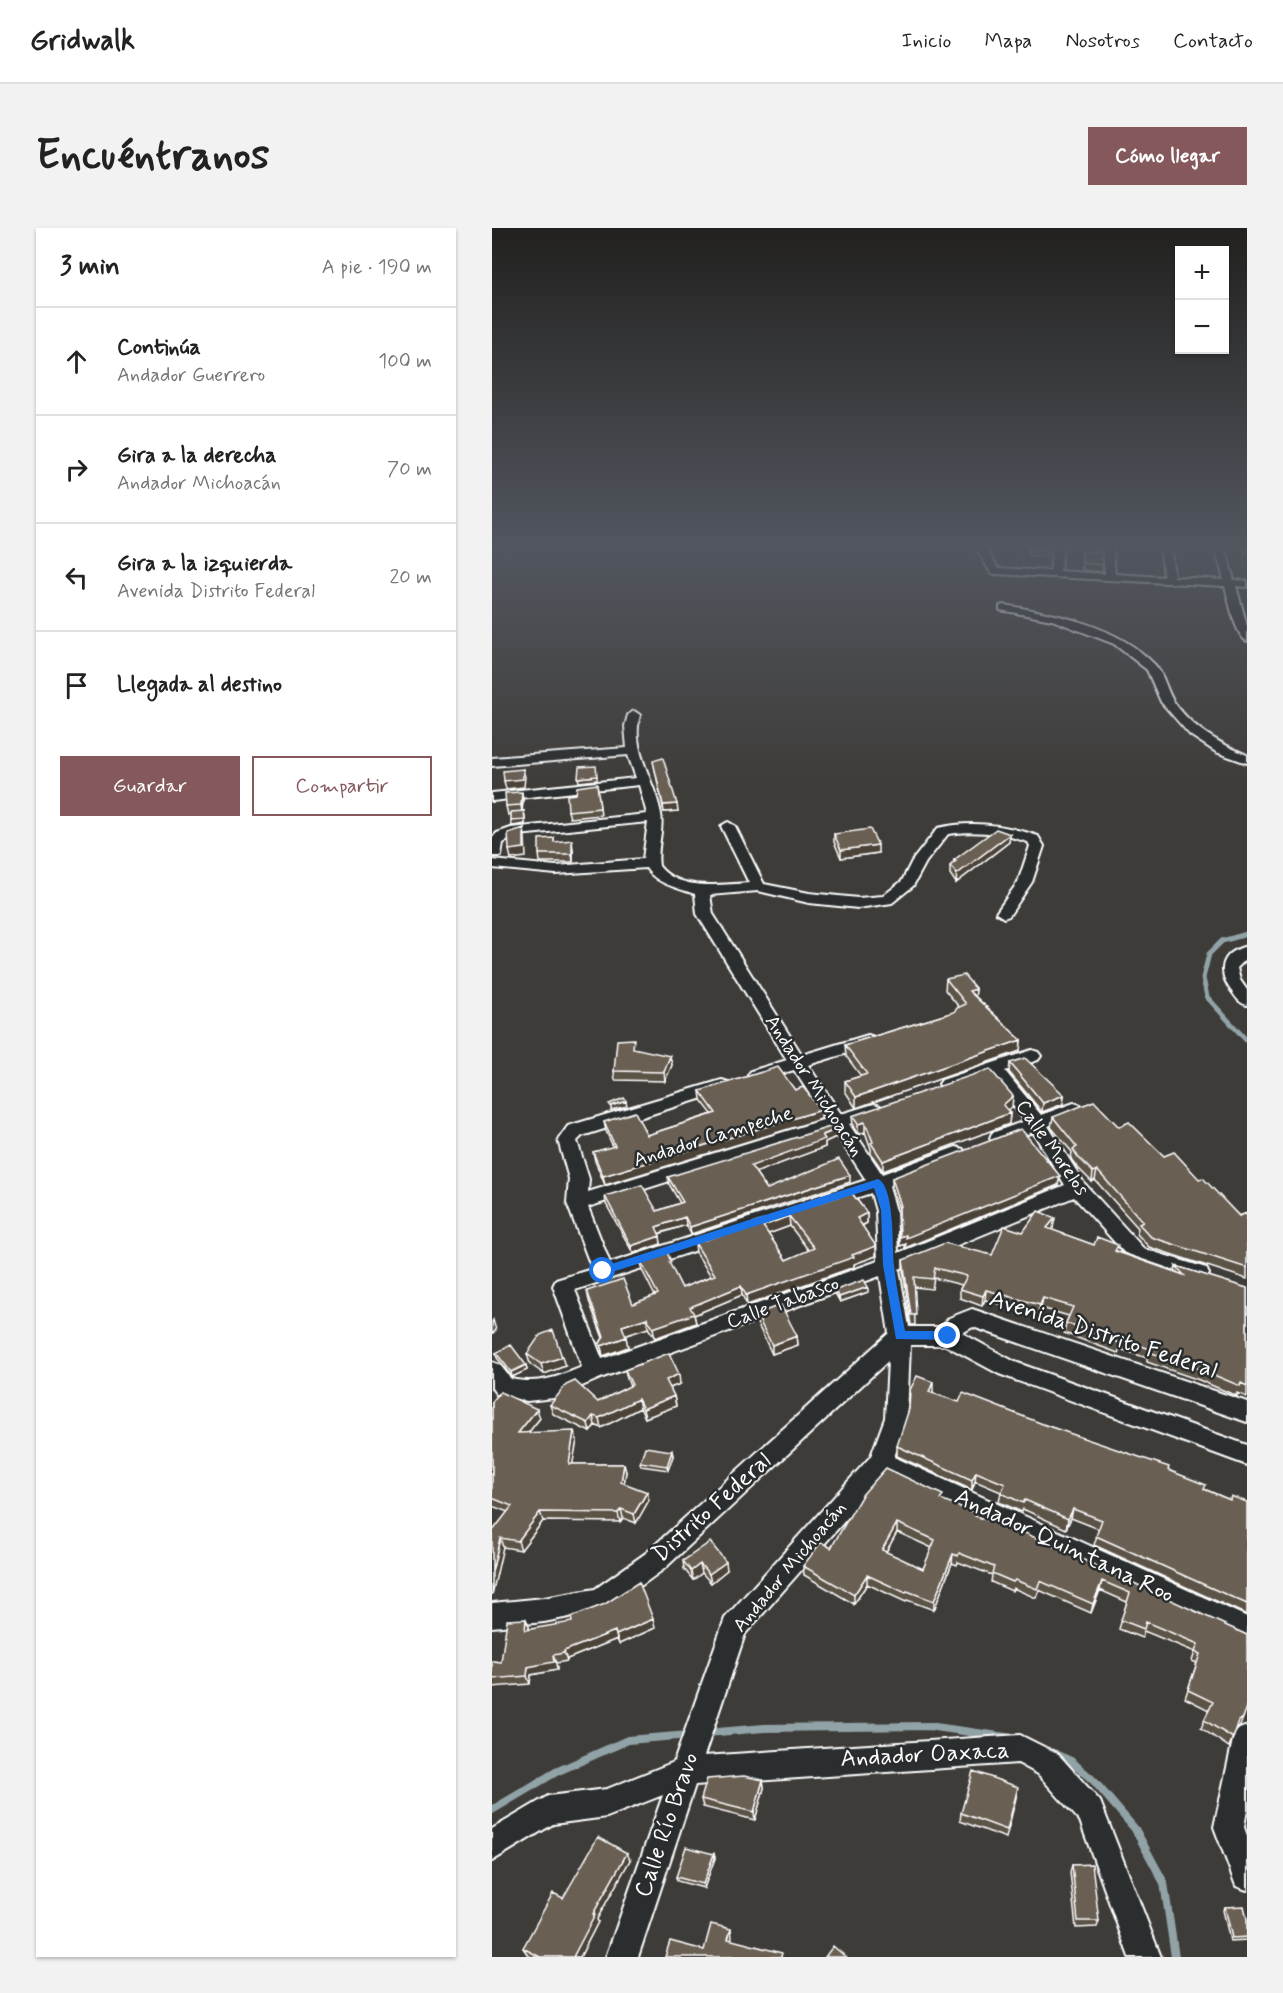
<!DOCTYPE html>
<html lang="es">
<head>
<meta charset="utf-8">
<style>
  body { margin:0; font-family:Mynerve,sans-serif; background:#f2f2f2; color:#222 }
  .controls { position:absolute; right:18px; top:18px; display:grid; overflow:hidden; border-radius:0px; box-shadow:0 2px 4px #0004 }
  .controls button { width:54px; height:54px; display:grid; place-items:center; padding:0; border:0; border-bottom:2px solid #e0e0e0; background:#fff; color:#222; font:30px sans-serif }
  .stop { position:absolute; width:18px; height:18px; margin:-14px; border:4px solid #1a73e8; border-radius:50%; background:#fff }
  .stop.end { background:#1a73e8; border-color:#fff; box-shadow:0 2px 6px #0008 }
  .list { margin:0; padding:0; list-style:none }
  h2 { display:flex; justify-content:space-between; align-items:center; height:78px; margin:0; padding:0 24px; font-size:26px }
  h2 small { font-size:20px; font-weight:400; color:#767676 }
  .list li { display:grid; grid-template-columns:39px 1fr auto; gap:18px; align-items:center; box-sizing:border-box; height:108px; padding:0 24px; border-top:2px solid #e0e0e0 }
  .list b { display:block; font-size:22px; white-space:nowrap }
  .list p { margin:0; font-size:20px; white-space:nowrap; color:#767676 }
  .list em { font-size:20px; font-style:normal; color:#767676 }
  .actions { display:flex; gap:12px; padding:18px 24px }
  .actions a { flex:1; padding:14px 0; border:2px solid #85585c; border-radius:0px; text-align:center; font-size:21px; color:#85585c }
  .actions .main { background:#85585c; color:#fff }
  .icon { flex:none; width:33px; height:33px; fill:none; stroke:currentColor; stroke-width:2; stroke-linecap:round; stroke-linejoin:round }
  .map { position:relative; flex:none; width:755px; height:1729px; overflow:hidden; border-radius:0px }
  header { display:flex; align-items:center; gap:36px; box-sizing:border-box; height:84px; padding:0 30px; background:#fff; border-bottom:2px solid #e0e0e0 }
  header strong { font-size:28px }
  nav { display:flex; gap:33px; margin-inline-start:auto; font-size:21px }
  .intro { display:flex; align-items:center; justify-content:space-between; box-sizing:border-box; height:144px; padding:0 36px }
  h1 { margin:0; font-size:42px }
  .button { padding:15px 27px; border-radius:0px; background:#85585c; color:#fff; font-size:21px; font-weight:700 }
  main { display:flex; gap:36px; padding:0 36px }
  aside { flex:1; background:#fff; border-radius:0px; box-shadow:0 2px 4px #0004 }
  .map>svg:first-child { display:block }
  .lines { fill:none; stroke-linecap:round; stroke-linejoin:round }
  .stream-far1 { stroke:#91a3a7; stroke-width:5 }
  .stream { stroke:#91a3a7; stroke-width:8 }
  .minor-casing { stroke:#fff; stroke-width:4 }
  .minor { fill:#2a2d2e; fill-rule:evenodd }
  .wall { fill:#5c5247; stroke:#fff; stroke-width:1.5; fill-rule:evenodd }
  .shaded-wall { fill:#4b4239; stroke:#fff; stroke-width:1.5 }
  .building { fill:#6b5f52; stroke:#fff; stroke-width:1.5; fill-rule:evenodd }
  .route { fill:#1a73e8 }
  .labels { text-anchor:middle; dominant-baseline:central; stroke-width:5; stroke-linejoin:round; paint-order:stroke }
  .street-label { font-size:20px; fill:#fff; stroke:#2a2d2e }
  .near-street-label { font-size:24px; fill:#fff; stroke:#2a2d2e }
</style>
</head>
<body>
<header>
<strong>Gridwalk</strong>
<nav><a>Inicio</a><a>Mapa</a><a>Nosotros</a><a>Contacto</a></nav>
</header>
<div class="intro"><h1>Encuéntranos</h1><a class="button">Cómo llegar</a></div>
<main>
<aside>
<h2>3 min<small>A pie · 190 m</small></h2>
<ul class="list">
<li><svg class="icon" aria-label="ahead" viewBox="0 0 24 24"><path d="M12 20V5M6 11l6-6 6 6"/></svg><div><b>Continúa</b><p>Andador Guerrero</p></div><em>100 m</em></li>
<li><svg class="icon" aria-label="right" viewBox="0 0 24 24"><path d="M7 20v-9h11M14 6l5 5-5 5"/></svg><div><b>Gira a la derecha</b><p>Andador Michoacán</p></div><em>70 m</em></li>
<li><svg class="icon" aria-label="left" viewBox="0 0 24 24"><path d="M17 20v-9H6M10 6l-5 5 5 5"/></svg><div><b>Gira a la izquierda</b><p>Avenida Distrito Federal</p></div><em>20 m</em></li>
<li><svg class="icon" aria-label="arrive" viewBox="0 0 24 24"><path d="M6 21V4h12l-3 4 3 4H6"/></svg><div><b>Llegada al destino</b></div></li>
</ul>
<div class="actions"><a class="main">Guardar</a><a>Compartir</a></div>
</aside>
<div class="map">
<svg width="755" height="1729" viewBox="0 0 755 1729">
  <rect width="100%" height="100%" fill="#3e3c39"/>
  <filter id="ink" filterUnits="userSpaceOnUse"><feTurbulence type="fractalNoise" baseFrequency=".0167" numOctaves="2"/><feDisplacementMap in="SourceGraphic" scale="12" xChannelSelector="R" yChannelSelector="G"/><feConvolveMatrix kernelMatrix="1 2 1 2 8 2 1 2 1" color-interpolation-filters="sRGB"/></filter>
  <g filter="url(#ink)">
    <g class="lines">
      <!-- stream-far1 -->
      <path class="stream-far1" d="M755 706 730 713 717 726 711 750 715 769 755 813"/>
      <!-- stream -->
      <path class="stream" d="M215 1505 272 1500 436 1498 514 1509
        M562 1525 579 1533 602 1553 643 1601 672 1655 683 1729
        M0 1582 64 1544 136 1512 197 1507"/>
      <!-- minor casing -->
      <g class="minor-casing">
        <path id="minor" d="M481 316H491L506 340 558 343 561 316H571L568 343 613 346 610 316H620L623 346 672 349 668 316H678L682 349 732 352 722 316H732L742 352 755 353V359L744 358 755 398V413C743 408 737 371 733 358L503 346 499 345Z
          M512 377C564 386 625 397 663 437 673 448 674 463 682 474 700 500 726 515 755 527V535L724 524 698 507 669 474 655 442 622 416 560 392 508 382V378Z
          M142 483 148 487C138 522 163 552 169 586 172 603 164 620 167 638 186 663 229 657 257 655L229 598 236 594 243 598 272 656 317 665 366 670 391 668 410 653 420 633 446 600C480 592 514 597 546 608L552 618 540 654 517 688 512 690 504 685 526 654 538 618 536 614C509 605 483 602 456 606L434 634 421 658 400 675 366 680 317 675 266 663 218 667 221 686 310 827 376 807 382 809 385 813 382 817 316 837 349 886 382 876 388 878 391 882 388 886 357 896 390 946 464 919 471 921 473 926 471 931 397 958 404 983 406 1025 573 957 541 904 507 916 500 915 498 910 500 905 533 893 498 848 456 862 450 860 447 856 450 852 540 822 546 824 549 828 546 832 513 843 549 887 582 875 588 877 591 881 588 885 556 898 592 955 652 1021 714 1040 717 1046 714 1052 707 1054 638 1031 582 969 407 1041 417 1099H450L457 1090 480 1081 755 1174V1194L481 1099 470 1105 523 1134 755 1217V1237L507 1146 453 1117H418L415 1190 402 1229 755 1389V1415L393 1247 253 1406 212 1528 528 1507 566 1526 608 1573 669 1729H637L588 1593 546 1546 526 1535 203 1557 146 1729H114L171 1567 115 1589 61 1596 0 1633V1601L56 1568 115 1561 182 1534 233 1390 379 1228 393 1190 396 1133 172 1341 117 1381 52 1394 0 1399V1375L52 1370 103 1361 154 1325 397 1105 388 1048 111 1149 62 1170 35 1173 4 1166 0 1160V1134L8 1137 19 1151C46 1157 66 1149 90 1139L61 1058 64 1052 100 1041 75 975 77 951 66 912 76 898 230 852 236 854 239 858 236 862 90 908 85 913 97 951 96 964 334 891 302 842 265 853 259 851 256 847 259 843 295 832 205 686 203 666C186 660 164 656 154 640L64 646 0 640V632L64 638 151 631 156 594 26 607 11 615 9 628H0V610L5 605 19 600 155 586 147 557 0 573V565L144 550 136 527 0 538V530L135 520 133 498 136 487ZM341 901 374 952 118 1035 96 979ZM379 965 384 983 386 1033 110 1131 83 1062Z
          M755 718V730L745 740 748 752 755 762V777C748 775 745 771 741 765 725 745 727 725 755 718Z
          M755 1498V1582L752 1599 755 1608V1662L744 1658 722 1599 741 1512 745 1502Z"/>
      </g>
      <!-- minor -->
      <use href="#minor" class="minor"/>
    </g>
    <!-- wall -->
    <path class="wall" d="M534 316H553L554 322V328H537Z
      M749 316H755V324H753Z
      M590 323 611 337 610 344 590 342Z
      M161 533 186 583 172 584Z
      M105 556 109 587 78 590 76 583 84 566Z
      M31 572 30 583 33 587V596L20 598 19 586 16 587 14 578Z
      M342 606 386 625 349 630 342 614Z
      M518 606 517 614 464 655 458 646V638L461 635 462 632Z
      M62 610V614L81 621V634H48L47 626Z
      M454 751 484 761 483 768 529 812 528 823 364 880 353 863V853L369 848 354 828 353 817 462 784 467 779 453 762Z
      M144 821 180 837 173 853 123 852 122 843Z
      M518 835 572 867 571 876 550 884 517 844Z
      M303 862 329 891 113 957 103 933 101 924 121 919 114 903 112 894 155 907 220 886 209 872 208 863Z
      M521 868 520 879 516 883 518 885 517 896 391 943 379 926V921L373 904 366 907 361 898 360 888Z
      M561 889 627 899 707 951 747 988 755 985V1051L657 1019 645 1006 646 1000 603 952 600 954 585 939 579 931 580 924 559 899Z
      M344 909 333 914V919L263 944 275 961 358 954 199 1006 194 997 167 1006 169 1016 141 1025 114 976 113 968 165 983 188 975 177 956 176 949Z
      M568 948 566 957 413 1020 414 1016 408 1018 407 981 400 959V950Z
      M359 964 375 985V995L370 998 384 1028 362 1036V1039L255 1077 250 1067 202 1087 204 1095 163 1110 156 1100 133 1107 136 1119 111 1128 108 1115 111 1110 97 1073 95 1063 141 1076 163 1068 150 1042 148 1032 180 1041 190 1060 219 1048 204 1025 203 1015ZM298 998 317 1023 294 1032 276 1006Z
      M561 1000 560 1002 602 1017 625 1023 683 1043 684 1038 755 1060V1169L745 1165V1168L707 1152 655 1134V1130L628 1121 626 1125 572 1105 574 1095 577 1088 549 1080 546 1087 493 1072 490 1078 468 1070V1061L470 1057 442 1050 440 1061 422 1059 423 1097H419L411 1042V1032L500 1027 531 1004Z
      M344 1062 376 1064 348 1074 344 1067Z
      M264 1086 305 1108 306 1117 280 1126 265 1095Z
      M4 1125 34 1137 35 1142 20 1149 5 1130Z
      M35 1126 73 1138 52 1146 38 1136Z
      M133 1142 188 1156 178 1160 182 1168 184 1178 153 1190 148 1180 109 1200 103 1197 98 1204 61 1186 58 1177 106 1174 138 1158 135 1151Z
      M441 1163 440 1165 467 1174 556 1198 676 1242 712 1261 738 1272 755 1274V1387L602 1317 607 1301 579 1290 574 1301 531 1281 530 1284 507 1274 509 1264 483 1253 480 1262 405 1228V1218Z
      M0 1174 48 1190 36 1205 85 1212 80 1236H132L134 1244 132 1255 157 1272 144 1295 131 1290 128 1294 51 1293 29 1322 11 1319 0 1304 16 1284 0 1278Z
      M180 1223 181 1228 176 1242 149 1238 148 1234Z
      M450 1272 484 1285V1288L755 1407 748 1498 744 1501 737 1519 709 1500 717 1482 693 1470 705 1435 700 1433 703 1424 652 1403 650 1410 627 1401 635 1374 608 1362 599 1385 547 1362 544 1370 521 1360 520 1363 499 1354 500 1347 466 1334 465 1337 460 1335 442 1382 415 1372 414 1374 375 1356 362 1376 312 1347 311 1338 339 1320ZM405 1304 440 1320 431 1341 394 1324Z
      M191 1333 235 1342 219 1355 210 1345 201 1352 192 1341Z
      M34 1391 37 1399V1402L163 1400 127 1416 125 1411 75 1431V1433L64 1435 65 1442 39 1447 38 1456 0 1459V1433L9 1434Z
      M271 1552 272 1560 263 1592 211 1579 209 1571Z
      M525 1566 514 1610 468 1593 469 1585Z
      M222 1626 223 1630 212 1660 185 1653 184 1649Z
      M138 1632 105 1691 106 1694 88 1729H39L35 1726 31 1720 71 1670Z
      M580 1637 607 1693 605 1699 584 1700 578 1644Z
      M733 1679 755 1691V1712L738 1713 731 1682Z"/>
    <!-- shaded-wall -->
    <path class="shaded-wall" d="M31 541 33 549 32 559 14 561 12 553Z
      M105 548V552L87 554 86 550Z
      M30 564 31 572 30 585 29 577Z
      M185 576 186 583 172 584 171 577Z
      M32 583 33 596 20 598 19 593Z
      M32 600 33 609 34 629 19 631 17 622Z
      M518 606 517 614 464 655 465 646Z
      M80 612 81 621V634L80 626Z
      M386 617V625L349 630V622Z
      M484 761 483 771 477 763Z
      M529 812 528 823 364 880V869Z
      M178 828 180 837 173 853 172 844Z
      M572 867 571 876 550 884 551 875Z
      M521 868 520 879 510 888 511 877Z
      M134 873 135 878 119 882V878Z
      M329 882V891L113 957 111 948Z
      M518 885 517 896 391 943V933Z
      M373 894V904L366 907V896Z
      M343 902 344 909 333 914V919L260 946 259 938Z
      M605 942 603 952 600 954 601 944Z
      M358 947V954L199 1006 198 999Z
      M568 948 566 957 413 1020 414 1016 408 1018V1009Z
      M375 985V995L365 1000V990Z
      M297 988 298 998 271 1008V998Z
      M193 989 194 997 165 1006 164 999Z
      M563 990 561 1000 554 1010 555 1000Z
      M168 1008 169 1016 141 1025 139 1018Z
      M384 1018V1028L362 1036V1039L255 1077 254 1067Z
      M249 1058 250 1067 202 1087 204 1095 163 1110 161 1100 198 1079Z
      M376 1059V1064L348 1074 347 1069Z
      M494 1062 493 1072 490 1078 491 1068Z
      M551 1070 549 1080 546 1087 548 1077Z
      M155 1090 156 1100 132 1108 130 1098Z
      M1 1092 4 1102 0 1106V1094Z
      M305 1108 306 1117 280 1126V1117Z
      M134 1109 136 1119 111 1128 109 1118Z
      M70 1129 73 1138 52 1146 49 1136Z
      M34 1137 35 1142 20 1149 19 1144Z
      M187 1146 188 1156 175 1161 174 1152Z
      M441 1154V1163L436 1173 437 1164Z
      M182 1168 184 1178 153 1190 151 1181Z
      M146 1171 148 1180 109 1200 107 1190Z
      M45 1181 48 1190 29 1214 26 1205Z
      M101 1188 103 1197 98 1204 96 1195Z
      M82 1203 85 1212 79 1245 77 1236Z
      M180 1223 181 1228 176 1242 175 1238Z
      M132 1236 134 1244 131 1262 129 1254Z
      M484 1244 483 1253 480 1262V1252Z
      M155 1264 157 1272 144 1295 142 1286Z
      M129 1281 131 1290 128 1294 126 1285Z
      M581 1281 579 1290 574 1301 576 1291Z
      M48 1284 51 1293 29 1322 26 1313Z
      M405 1295V1304L390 1331V1322Z
      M8 1310 11 1319 0 1367V1344Z
      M461 1326 460 1335 442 1382V1373Z
      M234 1334 235 1342 219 1355 217 1346Z
      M208 1336 210 1345 201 1352 199 1343Z
      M375 1347V1356L362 1376V1367Z
      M610 1353 608 1362 599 1385 601 1376Z
      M34 1391 37 1399 36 1411 33 1402Z
      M161 1391 163 1400 127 1416 124 1407Z
      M123 1403 125 1411 75 1431V1433L72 1423Z
      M61 1427 64 1435 65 1442 39 1447 38 1456 35 1448 36 1439Z
      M751 1490 748 1498 743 1501 747 1493Z
      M271 1552 272 1560 263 1592 262 1584Z
      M135 1625 138 1632 105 1691 106 1694 88 1729H81L101 1686Z
      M222 1626 223 1630 212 1660 211 1656Z
      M239 1701 240 1709 238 1718 236 1711Z"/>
    <!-- building -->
    <path class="building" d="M536 316H553L554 322H537Z
      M590 323 610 324 611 337 590 335Z
      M171 530 185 576 171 577 161 533Z
      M104 538 105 548 86 550 87 539Z
      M31 541V551L12 553 11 543Z
      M105 556 108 580 76 583 75 567 84 566 85 559Z
      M30 564 29 577 14 578 13 565Z
      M32 583 33 592 19 593V584Z
      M32 600V620L17 622 16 605Z
      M378 601 386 617 349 622 342 606Z
      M504 601 518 606 465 646 458 638 464 633 462 632Z
      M62 610V614L80 612V626H47V611Z
      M472 747 484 761 477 763 529 812 364 869 353 853 375 846 353 817 462 784 465 780 474 776 454 751Z
      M142 811 141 820 178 828 172 844 122 843 125 812Z
      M533 830 572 867 551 875 518 835Z
      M286 839 303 862 311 859 329 882 111 948 101 924 123 918 112 894 143 884 155 907 224 885 208 863Z
      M498 841 521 868 511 877 518 885 391 933 379 915 381 914 373 894 366 896 360 888Z
      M132 870 134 873 119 878 117 876Z
      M602 873 627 899 637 894 672 928 682 924 707 951 711 950 747 988 755 985V1040L659 1009 647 996 651 994 605 942 601 944 586 929 581 921 585 919 561 889Z
      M341 898 343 902 330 907 333 911 259 938 275 961 347 931 358 947 198 999 193 989 164 999 168 1008 139 1018 113 968 150 957 165 983 191 974 176 949Z
      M529 901 568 948 414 1010V1007L408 1009 407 979 409 978 400 950Z
      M359 964 375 985 365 990 384 1018 360 1027 362 1029 254 1067 249 1058 198 1079 202 1086 161 1100 155 1090 130 1098 134 1109 109 1118 108 1115 112 1109 95 1063 131 1051 141 1076 166 1066 148 1032 175 1024 179 1034H177L190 1060 223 1047 203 1015ZM297 988 322 1020 294 1032 271 998Z
      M546 983 563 990 555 1000 602 1017 605 1009 626 1017 623 1023 692 1047 684 1038 755 1060V1158L749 1155 748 1158 710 1142 657 1124 658 1121 630 1111 628 1115 574 1095 581 1079 551 1070 548 1077 494 1062 491 1068 468 1061 475 1048 443 1040 441 1051 422 1049 424 1087H419L411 1032 453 1015 500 1027 512 998 531 1004Z
      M372 1052 376 1059 347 1069 344 1062Z
      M289 1077 305 1108 280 1117 264 1086Z
      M61 1102 70 1129 49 1136 35 1126 48 1107Z
      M19 1117 34 1137 19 1144 4 1125Z
      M177 1125 187 1146 174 1152 182 1168 151 1181 146 1171 107 1190 101 1188 96 1195 58 1177 74 1157 83 1153 106 1174 140 1157 133 1142Z
      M425 1148 441 1154 437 1164 467 1174 471 1165 556 1198 677 1239 676 1242 714 1257 712 1261 738 1272 739 1268 755 1274V1376L604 1308 610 1292 581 1281 576 1291 533 1272 531 1275 509 1265 513 1256 484 1244 480 1252 405 1218 417 1181 418 1162Z
      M8 1164 45 1181 26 1205 82 1203 77 1236H132L129 1254 155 1264 142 1286 129 1281 126 1285 48 1284 26 1313 8 1310 0 1344V1304L20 1278 0 1270V1174Z
      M153 1219 180 1223 175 1238 148 1234Z
      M394 1240 451 1267 448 1271 484 1285 483 1288 533 1305 755 1407V1479L751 1490 747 1493 741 1510 712 1492 721 1474 696 1462 708 1426 703 1424 706 1416 654 1394 652 1401 629 1392 638 1365 610 1353 601 1376 548 1353 545 1361 523 1352 521 1354 500 1345 502 1339 467 1325 466 1328 461 1326 442 1373 415 1363 414 1365 375 1347 362 1367 311 1338 329 1314 339 1320 370 1267ZM405 1295 443 1312 431 1341 390 1322Z
      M218 1314 234 1334 217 1346 208 1336 199 1343 191 1333Z
      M147 1354 161 1391 124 1407 123 1403 72 1423V1425L61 1427 62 1434 36 1439 35 1448 0 1451V1433L9 1434 15 1392 34 1391 33 1402 80 1394 79 1389 113 1376Z
      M481 1543 526 1559 515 1602 469 1585Z
      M252 1548 271 1552 262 1584 209 1571 215 1551Z
      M106 1609 135 1625 101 1686 103 1687 81 1729H48L31 1720 61 1665 71 1670Z
      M194 1619 222 1626 211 1656 184 1649Z
      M600 1636 607 1693H586L580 1637Z
      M752 1678 755 1691V1709L740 1710 733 1679Z
      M219 1696 239 1701 236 1711 290 1725 289 1729H173L178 1713 212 1722Z
      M341 1718 354 1729H333Z"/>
  </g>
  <!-- sky -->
  <linearGradient id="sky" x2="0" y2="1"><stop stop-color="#22211f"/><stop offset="0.57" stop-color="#52565f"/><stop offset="1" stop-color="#52565f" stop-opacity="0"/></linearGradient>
  <rect width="755" height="558" fill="url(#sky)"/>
  <!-- route -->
  <path class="route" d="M386 951C403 959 400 1020 402 1037 404 1059 409 1081 413 1103H456L460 1105V1112L404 1111 391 1037 389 982 382 960 111 1047 106 1043 107 1040Z"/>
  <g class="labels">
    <!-- street labels -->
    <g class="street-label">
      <text transform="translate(322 858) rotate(57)">Andador Michoacán</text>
      <text transform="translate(221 909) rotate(-17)">Andador Campeche</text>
      <text transform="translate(560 920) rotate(55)">Calle Morelos</text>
      <text transform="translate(291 1075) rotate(-20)">Calle Tabasco</text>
      <text transform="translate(298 1339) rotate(-50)">Andador Michoacán</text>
    </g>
    <!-- near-street labels -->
    <g class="near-street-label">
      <text transform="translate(611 1107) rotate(18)">Avenida Distrito Federal</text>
      <text transform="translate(220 1280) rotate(-42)">Distrito Federal</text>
      <text transform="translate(572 1318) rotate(25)">Andador Quintana Roo</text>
      <text transform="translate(433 1527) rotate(-3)">Andador Oaxaca</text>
      <text transform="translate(175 1597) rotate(-71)">Calle Río Bravo</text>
    </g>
  </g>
</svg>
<div class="controls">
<button>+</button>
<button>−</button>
</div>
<div class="stop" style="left:111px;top:1043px"></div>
<div class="stop end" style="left:456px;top:1108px"></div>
</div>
</main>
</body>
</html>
